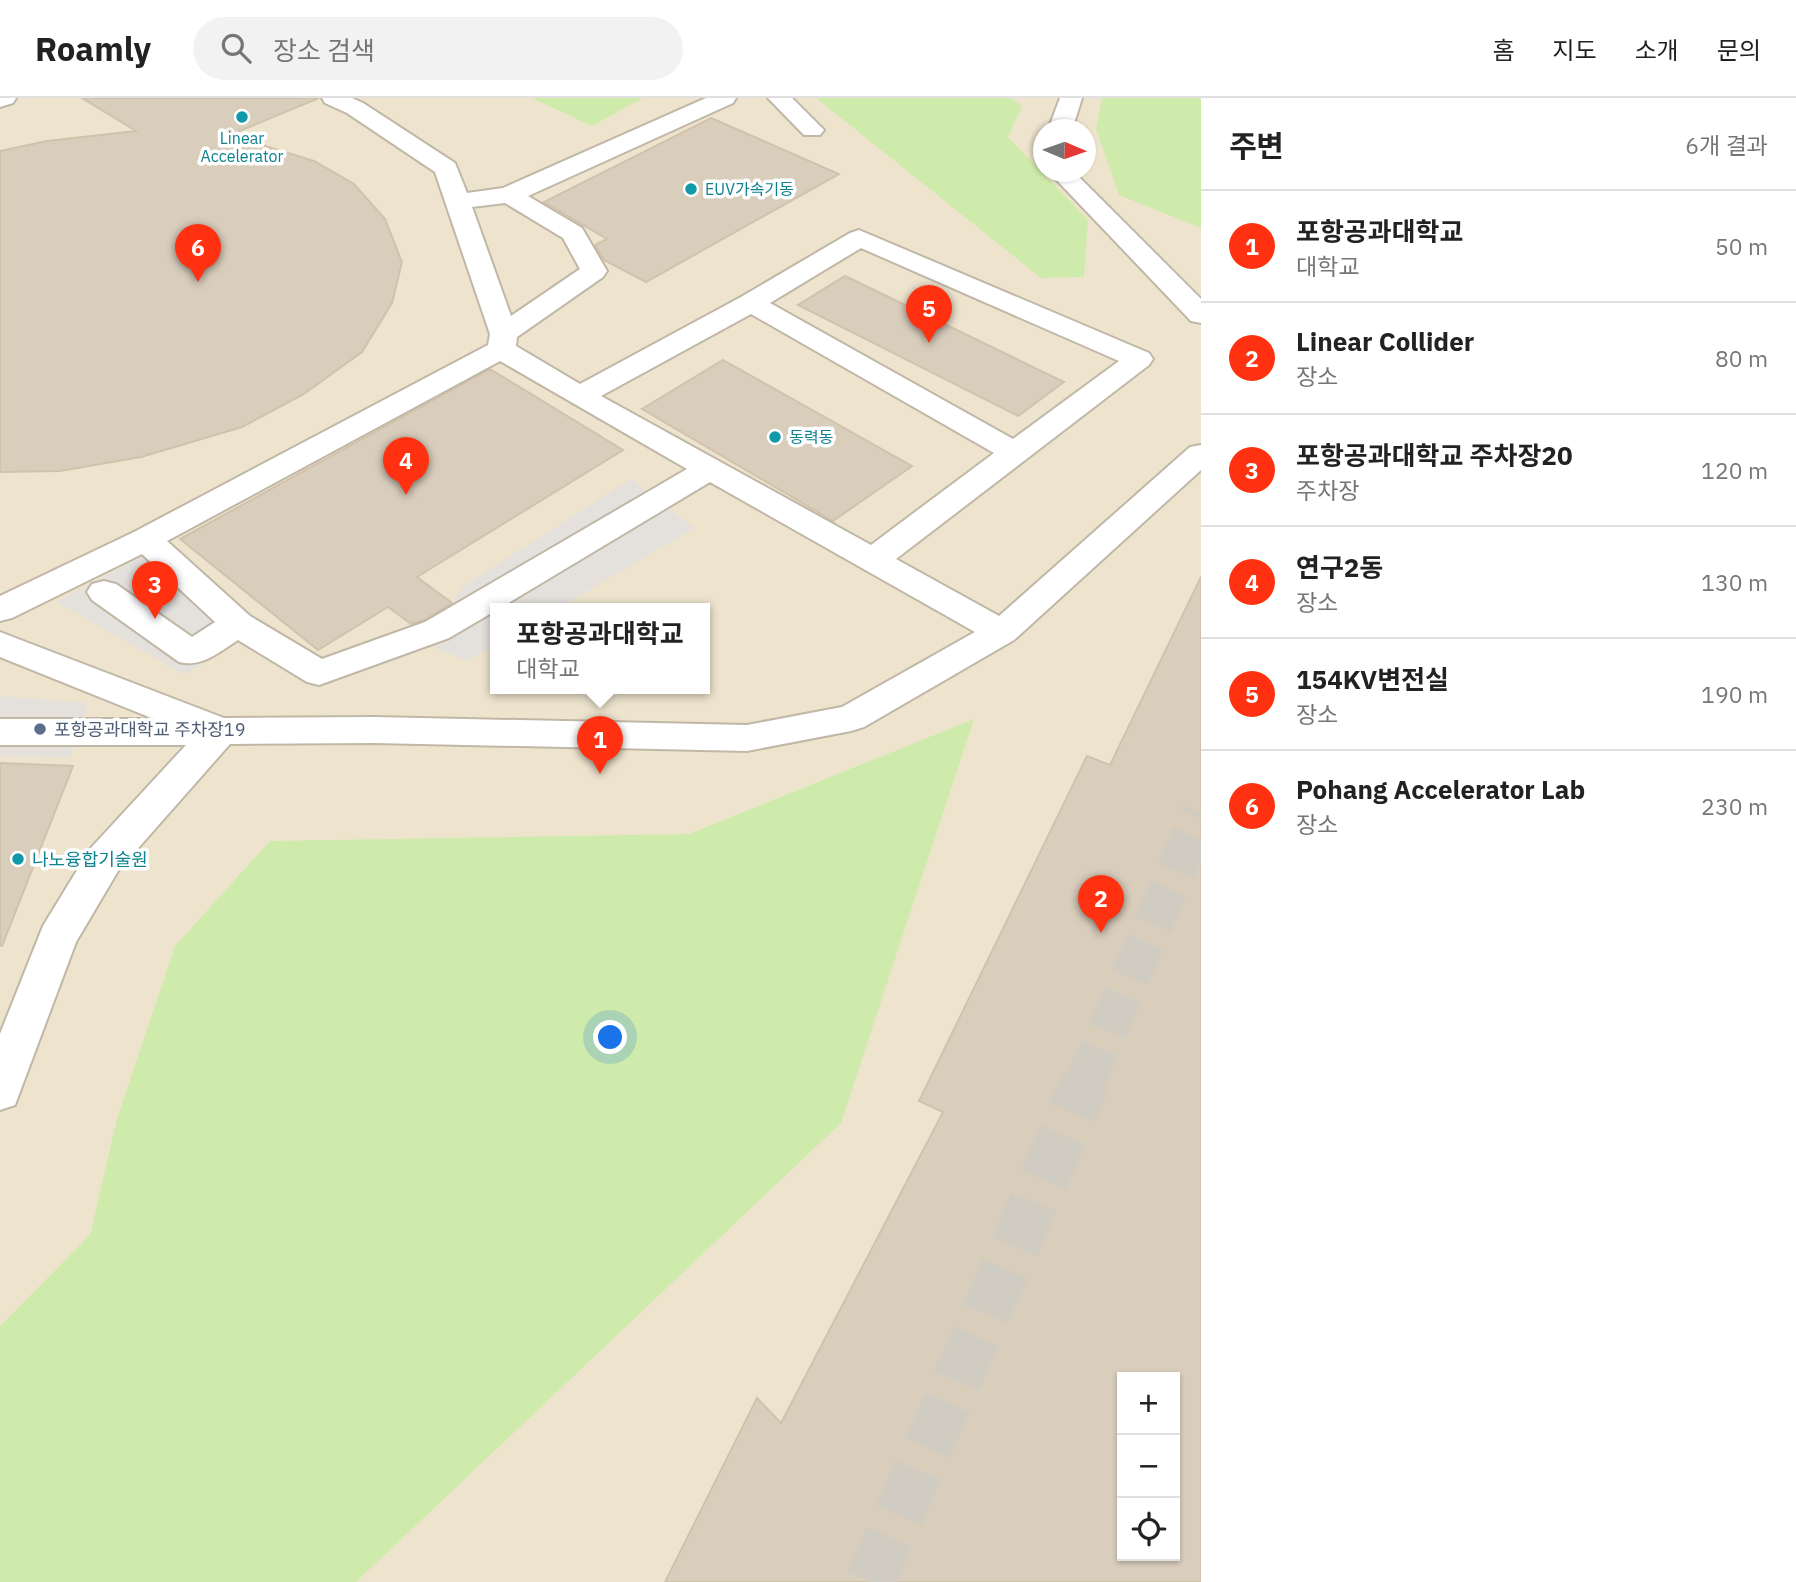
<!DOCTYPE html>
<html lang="ko">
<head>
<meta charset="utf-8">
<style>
  body { margin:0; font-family:"IBM Plex Sans","Noto Sans KR",sans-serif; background:#f2f2f2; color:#222 }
  .controls { position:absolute; right:21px; bottom:21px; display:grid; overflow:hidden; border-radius:0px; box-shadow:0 2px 5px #0004 }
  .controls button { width:63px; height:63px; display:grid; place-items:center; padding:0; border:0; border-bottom:2px solid #e0e0e0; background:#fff; color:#222; font:35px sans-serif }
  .compass { position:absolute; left:1033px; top:21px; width:63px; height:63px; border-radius:50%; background:#fff; box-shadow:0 2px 5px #0004; rotate:92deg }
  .you { position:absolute; left:611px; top:940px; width:24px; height:24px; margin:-18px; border:5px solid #fff; border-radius:50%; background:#1a73e8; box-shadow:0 0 0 10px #1a73e833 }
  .badge { display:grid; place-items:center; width:46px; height:46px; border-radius:50%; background:#ff3110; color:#fff; font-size:23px; font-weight:700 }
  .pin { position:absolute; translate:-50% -58px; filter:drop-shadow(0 2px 4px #0008) }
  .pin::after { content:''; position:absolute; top:37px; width:24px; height:21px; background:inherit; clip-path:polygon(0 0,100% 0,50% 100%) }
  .popup { position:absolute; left:490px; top:505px; width:220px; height:91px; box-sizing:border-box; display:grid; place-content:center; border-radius:0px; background:#fff; filter:drop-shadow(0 2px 5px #0005); font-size:23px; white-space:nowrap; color:#767676 }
  .popup b { font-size:26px; color:#222 }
  .popup::after { content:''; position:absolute; left:50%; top:100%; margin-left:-14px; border:14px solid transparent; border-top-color:#fff }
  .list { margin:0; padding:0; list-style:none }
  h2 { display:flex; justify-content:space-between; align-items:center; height:91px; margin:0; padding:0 28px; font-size:30px }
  h2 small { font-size:23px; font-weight:400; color:#767676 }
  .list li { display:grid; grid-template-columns:46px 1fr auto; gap:21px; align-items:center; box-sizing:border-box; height:112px; padding:0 28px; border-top:2px solid #e0e0e0 }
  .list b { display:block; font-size:26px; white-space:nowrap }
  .list p { margin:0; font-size:23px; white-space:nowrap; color:#767676 }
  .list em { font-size:23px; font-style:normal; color:#767676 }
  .icon { flex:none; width:38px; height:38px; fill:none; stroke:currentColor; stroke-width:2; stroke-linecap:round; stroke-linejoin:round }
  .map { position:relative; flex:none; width:1201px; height:1484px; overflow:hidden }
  header { display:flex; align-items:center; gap:42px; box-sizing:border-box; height:98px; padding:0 35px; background:#fff; border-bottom:2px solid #e0e0e0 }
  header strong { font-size:33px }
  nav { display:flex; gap:38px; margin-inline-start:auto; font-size:24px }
  .search { width:490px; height:63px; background:#f2f2f2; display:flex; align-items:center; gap:18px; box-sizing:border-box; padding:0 24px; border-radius:38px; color:#767676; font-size:26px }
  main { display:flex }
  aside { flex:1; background:#fff }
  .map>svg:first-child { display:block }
  .education { fill:#eee4ce; fill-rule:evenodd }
  .green { fill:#cfebab }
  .parking { fill:#e4e1dd }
  .building { fill:#d9cdbc; stroke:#d1c2ac; stroke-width:2; fill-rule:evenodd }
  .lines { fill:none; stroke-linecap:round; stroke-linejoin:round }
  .minor-tunnel-far1 { stroke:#d1ccc2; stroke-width:39; stroke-dasharray:39 19; stroke-linecap:butt }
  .minor-tunnel { stroke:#d1ccc2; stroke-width:49; stroke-dasharray:49 24; stroke-linecap:butt }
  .minor-casing { stroke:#c0b7a7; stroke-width:4 }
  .minor { fill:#fff; fill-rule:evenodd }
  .culture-dot { fill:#0f9aa8; stroke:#fff; stroke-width:2.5 }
  .service-dot { fill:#5c6f8a; stroke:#fff; stroke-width:2.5 }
  .labels { text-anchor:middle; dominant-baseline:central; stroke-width:7; stroke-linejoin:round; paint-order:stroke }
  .far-culture-label { font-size:16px; fill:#0d838f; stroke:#fff; text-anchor:start }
  .service-label { font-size:18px; fill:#4e5e75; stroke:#fff; text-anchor:start }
  .culture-label { font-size:18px; fill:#0d838f; stroke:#fff; text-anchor:start }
</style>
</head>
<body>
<header>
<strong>Roamly</strong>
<div class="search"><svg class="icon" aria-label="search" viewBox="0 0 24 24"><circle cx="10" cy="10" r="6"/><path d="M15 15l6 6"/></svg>장소 검색</div>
<nav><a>홈</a><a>지도</a><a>소개</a><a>문의</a></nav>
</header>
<main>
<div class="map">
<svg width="1201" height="1484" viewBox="0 0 1201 1484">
  <rect width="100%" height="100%" fill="#f4efe5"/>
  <!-- education -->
  <path class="education" d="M0 0H1201V1484H0ZM1044 32H1086V74H1044ZM495 510H705V590H495ZM1122 1279H1175V1458H1122Z"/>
  <!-- green -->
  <path class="green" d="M532 0H643L592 28Z
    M816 0H1011L1022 8 1008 39 1088 122 1084 179 1041 180Z
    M1102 0H1201V130L1119 97 1096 31Z
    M974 621 841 1025 356 1484H0V1228L90 1137 117 1021 175 848 270 743 689 736Z"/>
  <!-- parking -->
  <path class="parking" d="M631 381 694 430 559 510H495V547L467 563 425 545 464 488Z
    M143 457 244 539 185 577 57 504Z
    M0 598 88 605 71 659 0 658Z"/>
  <!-- building -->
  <path class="building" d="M82 0H319L230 37 314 63 354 86 385 121 402 164 392 205 362 254 304 296 242 329 141 359 60 373 0 374V53L47 43 136 33Z
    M711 20 839 76 646 184 604 162 595 147 607 141 544 104Z
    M845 178 1064 284 1018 318 798 207Z
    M723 262 912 368 833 423 642 311Z
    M490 271 623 352 417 479 452 505 424 522 411 526 388 509 318 552 180 441Z
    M1201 479V1484H665L757 1300 781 1325 943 1014 919 1003 1087 658 1110 667ZM1122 1279H1175V1458H1122Z
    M0 665 73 668 2 848H0Z"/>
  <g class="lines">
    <!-- minor-tunnel-far1 -->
    <path class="minor-tunnel-far1" d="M1084 986 1201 715"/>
    <!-- minor-tunnel -->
    <path class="minor-tunnel" d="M870 1484 1085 985"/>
    <!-- minor casing -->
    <g class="minor-casing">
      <path id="minor" d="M0 0H16L13 5 0 9Z
        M322 0H352L363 5 455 65 467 95 503 90 706 0H736L733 5 528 98 582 130 607 173 603 179 517 239 516 248 580 286 741 199 850 135 859 132 1149 255 1153 261 1149 267 896 461 999 518 1190 349 1201 347V372L1014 542 864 629 851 633 747 653 374 645 230 646 118 773 76 844 15 1007 0 1012V936L43 828 90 751 186 647H0V621H154L0 559V534L224 620 374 619 747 627 842 609 975 534 710 384 500 510H495V513L449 540 319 587 307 584 238 542C219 554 202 570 179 564L92 502 87 494 92 486 104 483 116 486 192 539 215 524 142 456 12 520 0 523V498L134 434 488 247 490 236 435 74 347 15 325 5ZM505 105 563 140 580 171 511 218 472 109ZM861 150 1119 263 1013 341 770 205ZM751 216 994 355 871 447 601 298ZM500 263 687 371 425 524 322 561 250 518 167 443Z
        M768 0H792L824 32 820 37H804Z
        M1060 0H1082L1072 32H1048Z
        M1049 74H1074L1201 201V225L1191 223Z"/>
    </g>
    <!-- minor -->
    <use href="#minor" class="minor"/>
  </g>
  <!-- markers -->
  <g class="culture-dot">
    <circle cx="242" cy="19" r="7"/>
    <circle cx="691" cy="91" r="7"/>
    <circle cx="775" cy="339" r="7"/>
    <circle cx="18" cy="761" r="7"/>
  </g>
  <circle class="service-dot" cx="40" cy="631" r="7"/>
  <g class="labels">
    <!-- far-culture labels -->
    <g class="far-culture-label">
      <text x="242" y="40" text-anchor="middle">Linear<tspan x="242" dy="18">Accelerator</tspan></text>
      <text x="705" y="91">EUV가속기동</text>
      <text x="789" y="339">동력동</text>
    </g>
    <!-- service labels -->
    <g class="service-label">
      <text x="54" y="631">포항공과대학교 주차장19</text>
    </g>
    <!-- culture labels -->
    <g class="culture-label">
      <text x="32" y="761">나노융합기술원</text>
    </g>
  </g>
</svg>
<div class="controls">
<button>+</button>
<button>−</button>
<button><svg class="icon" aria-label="locate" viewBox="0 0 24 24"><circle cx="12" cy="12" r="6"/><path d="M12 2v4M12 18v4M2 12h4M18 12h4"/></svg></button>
</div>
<svg class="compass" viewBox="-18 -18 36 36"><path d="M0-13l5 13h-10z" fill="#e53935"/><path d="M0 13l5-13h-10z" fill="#767676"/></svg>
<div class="you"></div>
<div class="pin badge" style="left:600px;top:676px">1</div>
<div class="popup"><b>포항공과대학교</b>대학교</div>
<div class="pin badge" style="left:1101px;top:835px">2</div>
<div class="pin badge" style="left:155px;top:521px">3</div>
<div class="pin badge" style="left:406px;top:397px">4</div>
<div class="pin badge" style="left:929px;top:245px">5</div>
<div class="pin badge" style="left:198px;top:184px">6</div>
</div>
<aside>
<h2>주변<small>6개 결과</small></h2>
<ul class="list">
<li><span class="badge">1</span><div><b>포항공과대학교</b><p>대학교</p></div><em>50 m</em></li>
<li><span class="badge">2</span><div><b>Linear Collider</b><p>장소</p></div><em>80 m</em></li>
<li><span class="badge">3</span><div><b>포항공과대학교 주차장20</b><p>주차장</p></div><em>120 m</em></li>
<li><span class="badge">4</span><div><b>연구2동</b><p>장소</p></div><em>130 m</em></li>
<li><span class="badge">5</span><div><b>154KV변전실</b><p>장소</p></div><em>190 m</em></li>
<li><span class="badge">6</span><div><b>Pohang Accelerator Lab</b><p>장소</p></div><em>230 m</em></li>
</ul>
</aside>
</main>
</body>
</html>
